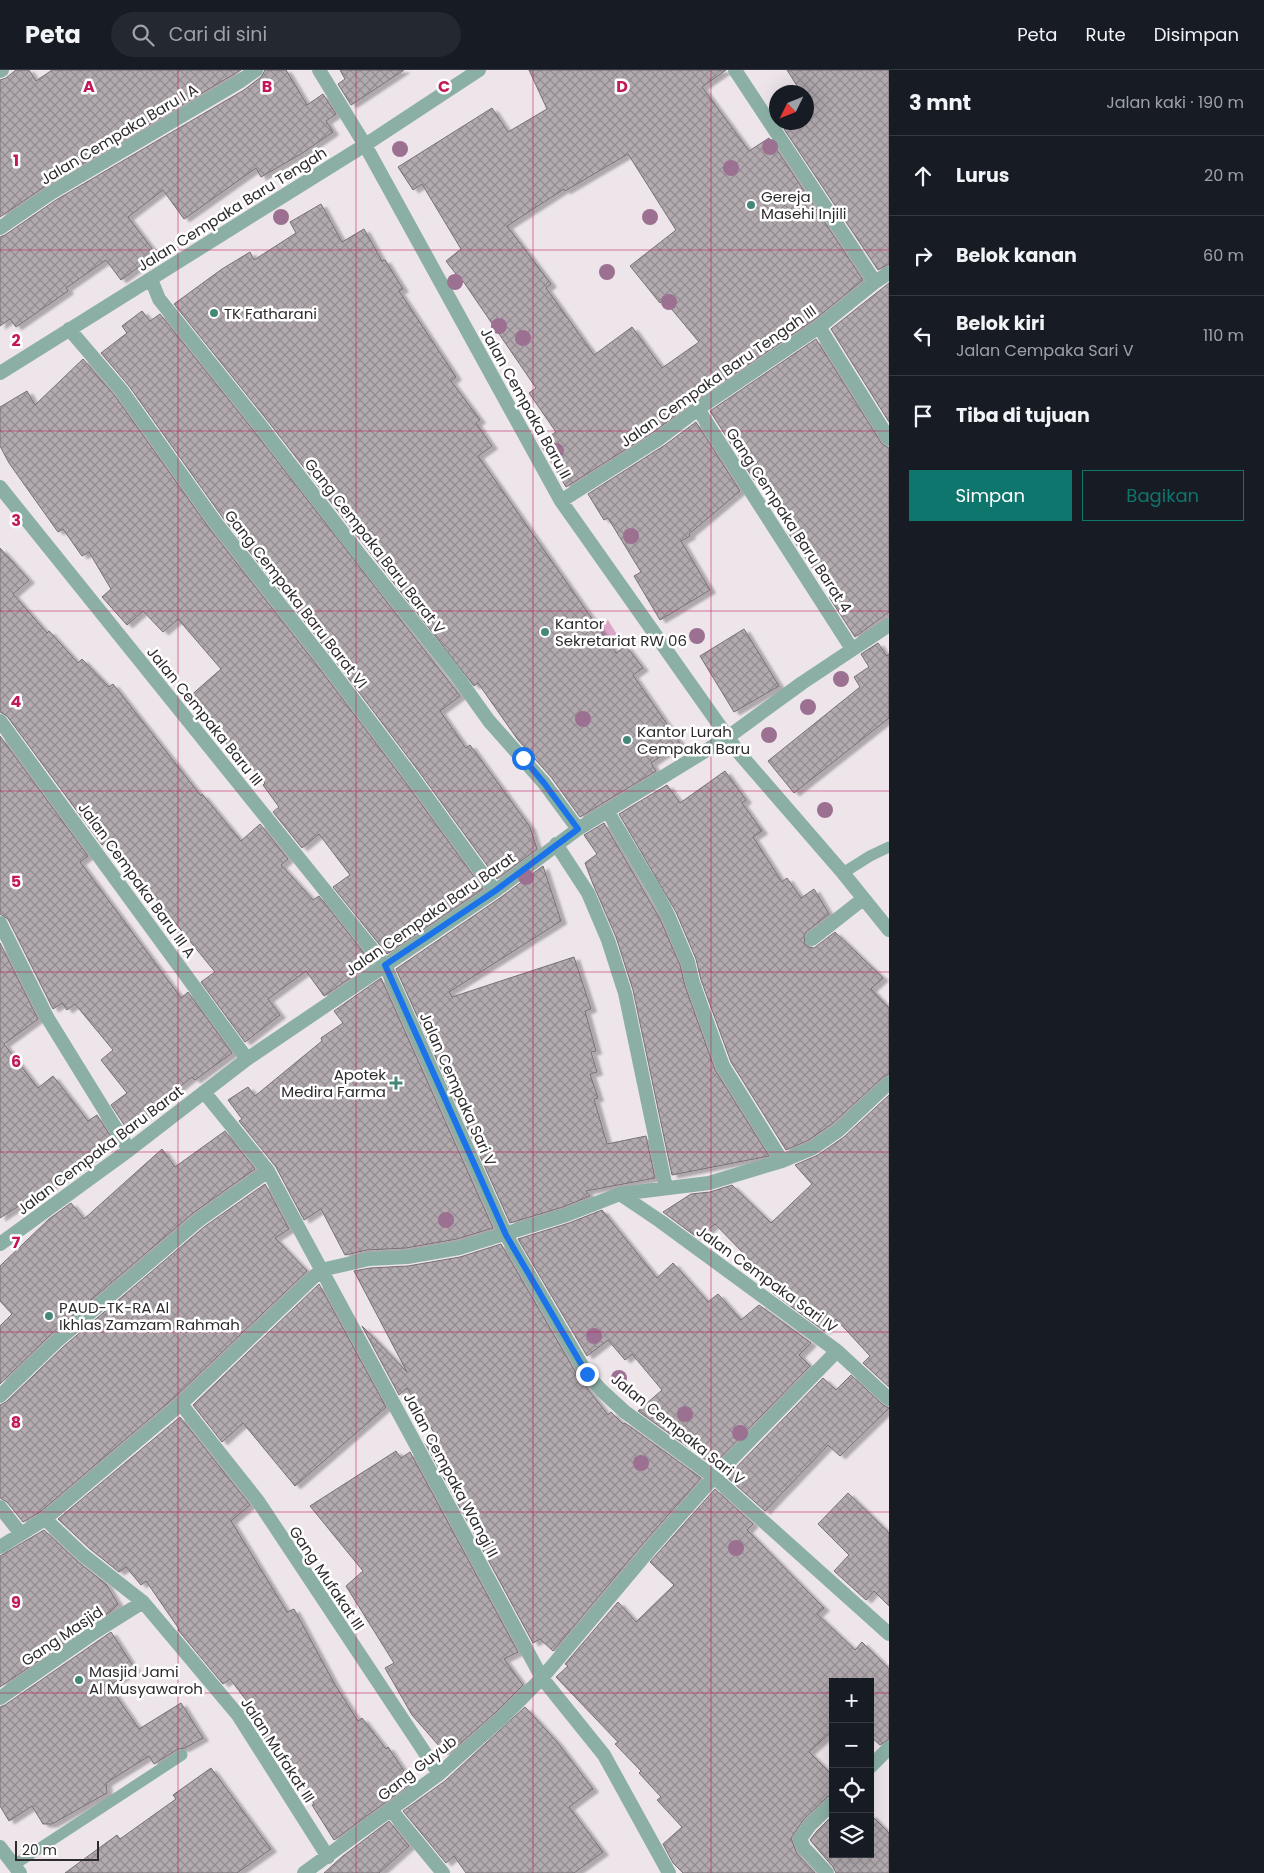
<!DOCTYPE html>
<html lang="id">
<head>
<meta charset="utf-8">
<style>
  body { margin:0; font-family:Poppins,sans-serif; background:#242831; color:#f1f3f6 }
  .controls { position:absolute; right:15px; bottom:15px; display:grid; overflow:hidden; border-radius:0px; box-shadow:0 5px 20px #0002 }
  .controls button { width:45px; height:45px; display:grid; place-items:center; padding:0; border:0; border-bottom:1px solid #363941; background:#171b24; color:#f1f3f6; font:25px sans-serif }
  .compass { position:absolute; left:769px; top:15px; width:45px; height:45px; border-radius:50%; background:#171b24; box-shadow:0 5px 20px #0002; rotate:227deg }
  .scale { position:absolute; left:15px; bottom:12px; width:84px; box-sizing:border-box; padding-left:5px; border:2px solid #2e2b2d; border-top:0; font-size:14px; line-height:18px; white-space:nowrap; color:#2e2b2d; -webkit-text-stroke:4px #fff; paint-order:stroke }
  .stop { position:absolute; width:15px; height:15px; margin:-11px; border:4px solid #1a73e8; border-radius:50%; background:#fff }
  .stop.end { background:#1a73e8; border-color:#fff; box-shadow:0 1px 5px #0008 }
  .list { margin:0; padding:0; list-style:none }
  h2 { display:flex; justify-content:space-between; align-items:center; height:65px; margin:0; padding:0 20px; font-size:21px }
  h2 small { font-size:16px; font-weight:400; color:#9ea1a6 }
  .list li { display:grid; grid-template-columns:32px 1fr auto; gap:15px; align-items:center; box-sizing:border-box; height:80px; padding:0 20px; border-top:1px solid #363941 }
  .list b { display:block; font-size:19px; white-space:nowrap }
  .list p { margin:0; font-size:16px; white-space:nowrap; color:#9ea1a6 }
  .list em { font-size:16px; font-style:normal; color:#9ea1a6 }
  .actions { display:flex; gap:10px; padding:15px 20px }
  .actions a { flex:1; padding:11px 0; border:1px solid #0f766e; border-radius:0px; text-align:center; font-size:18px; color:#0f766e }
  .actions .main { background:#0f766e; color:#fff }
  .icon { flex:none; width:28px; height:28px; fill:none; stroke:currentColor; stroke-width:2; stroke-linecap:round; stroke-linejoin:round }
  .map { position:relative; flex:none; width:889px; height:1803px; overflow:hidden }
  header { display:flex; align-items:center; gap:30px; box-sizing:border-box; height:70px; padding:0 25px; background:#171b24; border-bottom:1px solid #363941 }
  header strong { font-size:24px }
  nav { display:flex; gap:28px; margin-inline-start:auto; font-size:18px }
  .search { width:350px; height:45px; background:#242831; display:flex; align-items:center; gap:12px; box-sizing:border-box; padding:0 18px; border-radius:28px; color:#9ea1a6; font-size:19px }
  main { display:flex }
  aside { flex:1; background:#171b24 }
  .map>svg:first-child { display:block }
  .park { fill:#dca5ca }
  .building { fill:url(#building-cross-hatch); stroke:#777075; fill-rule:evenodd; filter:url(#shadow) }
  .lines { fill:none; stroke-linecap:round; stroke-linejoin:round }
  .service { stroke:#8bafa5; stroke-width:11 }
  .minor { stroke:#8bafa5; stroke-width:14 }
  .tree { fill:#9c7091 }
  .route { stroke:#1a73e8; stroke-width:6 }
  .grid { fill:none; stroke:#c2185b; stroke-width:1; stroke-opacity:0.55 }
  .poi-dot { fill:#458778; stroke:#fff; stroke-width:2 }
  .labels { text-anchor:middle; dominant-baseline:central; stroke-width:5; stroke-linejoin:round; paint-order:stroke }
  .street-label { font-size:15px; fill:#2e2b2d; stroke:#fff }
  .poi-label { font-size:15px; fill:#2e2b2d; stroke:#fff; text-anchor:start }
  .grid-label { font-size:16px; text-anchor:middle; font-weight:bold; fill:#c2185b; stroke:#fff; stroke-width:5; stroke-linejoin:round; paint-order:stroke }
</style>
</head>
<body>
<header>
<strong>Peta</strong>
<div class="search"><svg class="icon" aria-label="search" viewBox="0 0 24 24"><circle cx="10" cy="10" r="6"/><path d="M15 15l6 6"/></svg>Cari di sini</div>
<nav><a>Peta</a><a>Rute</a><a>Disimpan</a></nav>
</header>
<main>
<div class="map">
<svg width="889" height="1803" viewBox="0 0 889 1803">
  <defs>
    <pattern id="building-cross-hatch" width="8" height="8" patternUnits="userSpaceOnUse" patternTransform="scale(1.25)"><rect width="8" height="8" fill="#b2aaaf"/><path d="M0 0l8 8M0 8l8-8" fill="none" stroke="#918b8f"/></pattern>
    <filter id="shadow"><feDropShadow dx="5.5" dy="3" stdDeviation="1" flood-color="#0004"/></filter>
  </defs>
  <rect width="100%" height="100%" fill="#ede5ea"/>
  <!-- park -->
  <path class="park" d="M608 550 621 571 578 599 565 578Z"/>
  <!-- building -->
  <path class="building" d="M16 0H29L36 11 52 0H241L47 115 0 147V10L6 8Z
    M265 0H286L307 35 323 24 336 44 326 51 333 62 301 84 261 107 256 98 184 149 163 120 128 147 156 184 121 210 106 190 66 218 68 221 16 257 10 249 0 256V167L5 165 56 130 244 20 261 7Z
    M340 0H404L351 35 338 14 345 9Z
    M529 0H726L702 17 749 81 769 68 863 210 814 250 693 332 655 361 566 417 539 372 556 362 529 323 536 318 463 211 462 212 446 191 461 179 422 114 413 120 398 97 492 38 508 62 547 39ZM628 84 676 160 630 196 660 233 664 230 699 272 662 298 632 257 594 285 546 218 551 214 507 156 564 119 565 121Z
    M787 0H889V194L878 200 784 59 794 52H806V45L812 41 806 32V22H801Z
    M321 134 342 172 364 159 382 191 385 190 403 219 399 221 456 307 451 311 480 350 476 353 492 376 478 386 616 583 626 576 643 598 633 605 680 673 651 693 656 701 580 747 551 707 518 670 478 613 474 616 267 350 174 234 222 199 250 182 254 190 296 163 290 152Z
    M889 213V352L831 259Z
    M142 241 150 251 160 244 253 360 460 626 440 641 466 678 470 675 530 757 537 779 497 809 420 703 330 584 223 448 129 316 101 283 127 263 122 256Z
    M816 269 882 374 889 378V542L855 567 829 527 831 525 787 461 795 456 757 408 754 410 710 341Z
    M83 289 115 326 209 458 316 594 406 713 483 819 387 884 333 817 350 805 319 764 302 778 273 742 279 737 263 715 265 713 236 679 233 682 188 628 221 599 178 549 163 562 143 541 127 555 102 527 111 519 89 482 82 486 63 459 58 462 9 393 0 376V337L27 321 35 335Z
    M696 352 740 421 689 464 690 466 681 471 710 520 660 550 634 506 641 502 608 448 604 450 588 424 665 375Z
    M0 478 29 510 13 524 47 563 49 561 78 593 82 589 109 617 113 614 201 726 202 724 241 771 260 754 288 789 281 795 313 830 319 826 372 893 324 926 306 901 268 929 280 945 245 972 201 912 215 902 108 770 102 775 7 646 0 642Z
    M744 559 779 616 734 642 700 586Z
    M878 573 887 586 889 584V648L794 723 768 691 860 617 854 607 869 597 861 584Z
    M0 666 88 786 80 792 181 928 188 922 232 983 195 1010 192 1007 127 1059 111 1035 127 1023 101 990 113 980 75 934 67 940 62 933 53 939 8 849 0 844Z
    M725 701 746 730 742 733 762 761 753 767 782 812 787 808 801 828 814 819 829 844 806 862 804 866 805 874 809 877 814 878 835 862 883 908 871 919 889 938V1004L883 1007 833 1053 809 1070 786 1080 731 992 701 910 696 889 676 842 619 744 667 715 680 733Z
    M604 753 660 849 680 895 685 916 715 1000 769 1086 672 1105 633 920 616 867 593 814 585 793 597 784 584 765Z
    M543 796 561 851 449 922 452 927 574 887 591 939 585 941 596 981 591 982 597 1002 590 1004 598 1028 594 1029 607 1074 646 1066 655 1108 586 1121 590 1126 563 1137 510 1153 396 899 500 828Z
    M0 873 38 949 4 974 38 1018 53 1006 88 1051 97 1045 113 1070 75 1100 0 1148Z
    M381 908 493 1158 457 1169 406 1178 367 1180 345 1185 321 1139 304 1150 276 1097 239 1051 242 1049 228 1030 248 1017 255 1026 322 971 321 968 343 953 334 941Z
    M889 1025V1317L863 1293 870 1286 836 1249 824 1261 773 1223 778 1219 715 1154 698 1168 663 1142 691 1124 710 1122 732 1115 771 1153 812 1114 795 1095 818 1085 844 1067Z
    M225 1061 255 1099 193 1143 51 1264 0 1314V1256L12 1244 0 1231V1196L49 1149 71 1133 84 1149 162 1079 175 1097Z
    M265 1114 289 1159 275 1168 307 1201 175 1327 40 1442 23 1452 7 1432 0 1428V1335L6 1332 63 1277 204 1157Z
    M602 1140 657 1208 673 1193 708 1232 718 1224 741 1250 759 1235 811 1273 799 1285 810 1296 713 1395 638 1341 662 1320 632 1284 625 1290 608 1270 587 1286 518 1169 569 1153Z
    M501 1174 579 1308 608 1345 611 1342 623 1354 625 1353 701 1408 645 1471 553 1581 540 1569 533 1573 425 1373 436 1366 407 1318 399 1325 362 1256 407 1302 354 1201 370 1198 408 1196 460 1187Z
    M319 1214 386 1337 295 1416 243 1353 222 1372 193 1335Z
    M851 1305 883 1335 889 1338 840 1386 828 1375 765 1441 727 1407 823 1308 836 1320Z
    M180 1347 250 1435 231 1451 287 1542 294 1539 334 1613 358 1651 362 1648 386 1679 388 1677 412 1713 334 1770 312 1735 314 1734 281 1685 276 1688 259 1659 265 1655 230 1609 223 1614 178 1560 179 1559 146 1511 141 1515 126 1497 119 1502 89 1478 58 1449Z
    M396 1381 401 1388 410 1382 518 1582 504 1589 523 1615 496 1642 447 1685 412 1645 385 1598 394 1593 346 1516 363 1501 310 1436Z
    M715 1419 753 1454 747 1460 824 1538 817 1544 855 1580 862 1572 889 1599V1669L880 1675 870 1666V1612H833V1660L809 1682 833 1706V1724L827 1727 804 1749 791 1768 797 1784 815 1803H683L673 1793 663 1774 682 1757 657 1730 661 1727 639 1703 641 1701 615 1674 618 1672 556 1607 568 1596 565 1594 618 1532 636 1552 674 1515 650 1492Z
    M848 1423 889 1463V1536L874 1521 866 1530 834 1501 849 1485 818 1454Z
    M44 1460 78 1492 106 1514 118 1534 110 1542 0 1617V1486Z
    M111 1562 135 1599 109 1616 139 1659 181 1633 203 1668 185 1678 178 1679 154 1694 149 1686 106 1713 107 1723 52 1754H43L32 1736 9 1751 0 1736V1637L5 1635Z
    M525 1637 557 1672 593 1719 569 1737 603 1782 574 1803H466L454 1786 446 1793 403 1741 445 1711Z
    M211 1698 271 1779 237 1803H65L117 1765 120 1769 176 1729 173 1725Z
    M870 1744 889 1763V1803H836L833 1797 810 1770 817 1761 833 1745V1784H870Z
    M389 1751 409 1776 379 1803H324L343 1786Z"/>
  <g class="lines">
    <!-- service -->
    <path class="service" d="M843 803 870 786 889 777
      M14 1795 182 1685"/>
    <!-- minor -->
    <path class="minor" d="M319 0 365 75 561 431 739 683 843 803 889 860
      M735 0 875 212
      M0 1 2 0
      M0 158 51 123 239 12 256 0
      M151 209 159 229 260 355 360 485 454 602 489 651 544 713 578 759
      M819 257 889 369
      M69 259 122 321 216 453 323 589 413 708 495 821
      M0 303 365 75 479 0
      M698 339 852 579
      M0 417 385 895 506 1165 587 1304 601 1320 625 1342 714 1407 889 1564
      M561 431 660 368 698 339 819 257 875 212 889 203
      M0 651 247 989
      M608 742 657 824 668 845 688 892 693 913 723 996 782 1091
      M556 774 588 823 608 870 625 923 666 1118
      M0 853 47 947 129 1080
      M812 869 863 829
      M204 1022 268 1101 542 1608 604 1685 669 1803
      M620 1124 660 1151 837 1281 889 1329
      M0 1174 129 1080 247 989 495 821 578 759 728 667 802 613 889 555
      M0 1326 57 1271 199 1150 268 1101
      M181 1334 258 1431 439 1704
      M0 1437 21 1464
      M45 1449 83 1485 143 1532 238 1645 328 1787
      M0 1477 45 1449 181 1334 321 1200 369 1189 407 1187 459 1178 566 1145 620 1124 709 1113 782 1091 813 1078 839 1060 889 1013
      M0 1628 95 1562 143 1532
      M870 1697 889 1678
      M391 1740 443 1803
      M0 1777 20 1803
      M304 1803 439 1704 502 1648 542 1608 652 1477 714 1407 837 1281
      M827 1803 804 1778 800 1769 810 1755 833 1733"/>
  </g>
  <!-- trees -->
  <g class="tree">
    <circle cx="770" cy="77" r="8"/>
    <circle cx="400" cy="79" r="8"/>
    <circle cx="731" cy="98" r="8"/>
    <circle cx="281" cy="147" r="8"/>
    <circle cx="650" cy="147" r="8"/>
    <circle cx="607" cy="202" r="8"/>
    <circle cx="455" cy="212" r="8"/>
    <circle cx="669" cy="232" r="8"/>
    <circle cx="499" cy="256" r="8"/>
    <circle cx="523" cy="268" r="8"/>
    <circle cx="556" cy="381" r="8"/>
    <circle cx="631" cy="466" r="8"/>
    <circle cx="697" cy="566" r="8"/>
    <circle cx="841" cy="609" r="8"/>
    <circle cx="808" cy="637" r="8"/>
    <circle cx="583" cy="649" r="8"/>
    <circle cx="769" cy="665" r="8"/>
    <circle cx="825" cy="740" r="8"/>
    <circle cx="526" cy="807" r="8"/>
    <circle cx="446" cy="1150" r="8"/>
    <circle cx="594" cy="1266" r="8"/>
    <circle cx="619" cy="1308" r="8"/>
    <circle cx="685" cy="1344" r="8"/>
    <circle cx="740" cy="1363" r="8"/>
    <circle cx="641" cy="1393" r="8"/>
    <circle cx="736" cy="1478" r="8"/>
  </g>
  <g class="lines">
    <!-- route -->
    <path class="route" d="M523 688 544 713 578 759 495 821 385 895 506 1165 587 1304"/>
  </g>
  <!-- grid -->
  <path class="grid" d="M178 0V1803M356 0V1803M533 0V1803M711 0V1803M0 180H889M0 361H889M0 541H889M0 721H889M0 902H889M0 1082H889M0 1262H889M0 1442H889M0 1623H833M870 1623H889"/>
  <!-- markers -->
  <g class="poi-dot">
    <circle cx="751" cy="135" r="5"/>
    <circle cx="214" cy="243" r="5"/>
    <circle cx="545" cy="562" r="5"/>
    <circle cx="627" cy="670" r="5"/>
    <path d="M393.5 1005.5h5v5h5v5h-5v5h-5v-5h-5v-5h5z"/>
    <circle cx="49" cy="1246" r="5"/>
    <circle cx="79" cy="1610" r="5"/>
  </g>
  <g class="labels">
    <!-- street labels -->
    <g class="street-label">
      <text transform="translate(119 64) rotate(-31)">Jalan Cempaka Baru I A</text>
      <text transform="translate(232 139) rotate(-32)">Jalan Cempaka Baru Tengah</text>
      <text transform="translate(718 306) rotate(-35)">Jalan Cempaka Baru Tengah III</text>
      <text transform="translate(526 333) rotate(61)">Jalan Cempaka Baru II</text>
      <text transform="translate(789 450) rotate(57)">Gang Cempaka Baru Barat 4</text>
      <text transform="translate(375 476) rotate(52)">Gang Cempaka Baru Barat V</text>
      <text transform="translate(296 529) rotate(52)">Gang Cempaka Baru Barat VI</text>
      <text transform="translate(205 646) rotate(51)">Jalan Cempaka Baru III</text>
      <text transform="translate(137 810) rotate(54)">Jalan Cempaka Baru III A</text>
      <text transform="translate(430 844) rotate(-35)">Jalan Cempaka Baru Barat</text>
      <text transform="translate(458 1019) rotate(66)">Jalan Cempaka Sari V</text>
      <text transform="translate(100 1080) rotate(-37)">Jalan Cempaka Baru Barat</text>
      <text transform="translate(767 1209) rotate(36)">Jalan Cempaka Sari IV</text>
      <text transform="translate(678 1359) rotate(39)">Jalan Cempaka Sari V</text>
      <text transform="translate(451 1405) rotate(62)">Jalan Cempaka Wangi II</text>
      <text transform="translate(327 1508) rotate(56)">Gang Mufakat III</text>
      <text transform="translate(62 1566) rotate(-34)">Gang Masjid</text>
      <text transform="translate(278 1680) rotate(57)">Jalan Mufakat III</text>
      <text transform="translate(417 1698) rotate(-38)">Gang Guyub</text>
    </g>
    <!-- poi labels -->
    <g class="poi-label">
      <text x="761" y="126">Gereja<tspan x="761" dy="17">Masehi Injili</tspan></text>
      <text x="224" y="243">TK Fatharani</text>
      <text x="555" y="553">Kantor<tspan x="555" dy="17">Sekretariat RW 06</tspan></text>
      <text x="637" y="661">Kantor Lurah<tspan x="637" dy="17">Cempaka Baru</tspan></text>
      <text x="386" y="1004" text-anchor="end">Apotek<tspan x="386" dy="17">Medira Farma</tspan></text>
      <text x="59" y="1237">PAUD-TK-RA Al<tspan x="59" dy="17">Ikhlas Zamzam Rahmah</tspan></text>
      <text x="89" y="1601">Masjid Jami<tspan x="89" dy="17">Al Musyawaroh</tspan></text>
    </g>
  </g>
  <g class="grid-label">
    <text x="89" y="22">A</text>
    <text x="267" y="22">B</text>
    <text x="444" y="22">C</text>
    <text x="622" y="22">D</text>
    <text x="16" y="96">1</text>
    <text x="16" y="276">2</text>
    <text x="16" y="456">3</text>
    <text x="16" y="637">4</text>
    <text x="16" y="817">5</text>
    <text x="16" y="997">6</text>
    <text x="16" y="1178">7</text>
    <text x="16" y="1358">8</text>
    <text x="16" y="1538">9</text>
  </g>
</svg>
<div class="controls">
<button>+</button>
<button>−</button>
<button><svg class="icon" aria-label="locate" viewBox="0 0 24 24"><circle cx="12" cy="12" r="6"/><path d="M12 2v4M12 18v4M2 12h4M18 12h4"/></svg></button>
<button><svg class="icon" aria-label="layers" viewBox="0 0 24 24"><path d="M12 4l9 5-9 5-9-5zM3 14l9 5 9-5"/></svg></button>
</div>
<svg class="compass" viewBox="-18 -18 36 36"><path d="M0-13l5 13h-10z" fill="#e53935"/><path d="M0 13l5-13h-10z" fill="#9ea1a6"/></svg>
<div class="scale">20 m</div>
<div class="stop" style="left:523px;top:688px"></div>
<div class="stop end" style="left:587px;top:1304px"></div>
</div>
<aside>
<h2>3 mnt<small>Jalan kaki · 190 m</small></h2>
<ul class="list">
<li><svg class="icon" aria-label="ahead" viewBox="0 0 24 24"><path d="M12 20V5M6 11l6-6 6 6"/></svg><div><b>Lurus</b></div><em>20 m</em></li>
<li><svg class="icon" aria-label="right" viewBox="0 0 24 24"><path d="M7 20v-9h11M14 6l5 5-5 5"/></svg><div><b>Belok kanan</b></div><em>60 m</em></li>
<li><svg class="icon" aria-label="left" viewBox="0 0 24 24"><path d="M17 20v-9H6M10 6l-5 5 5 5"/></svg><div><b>Belok kiri</b><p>Jalan Cempaka Sari V</p></div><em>110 m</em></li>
<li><svg class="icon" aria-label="arrive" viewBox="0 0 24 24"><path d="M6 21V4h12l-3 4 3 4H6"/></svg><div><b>Tiba di tujuan</b></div></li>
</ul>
<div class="actions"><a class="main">Simpan</a><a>Bagikan</a></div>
</aside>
</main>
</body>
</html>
